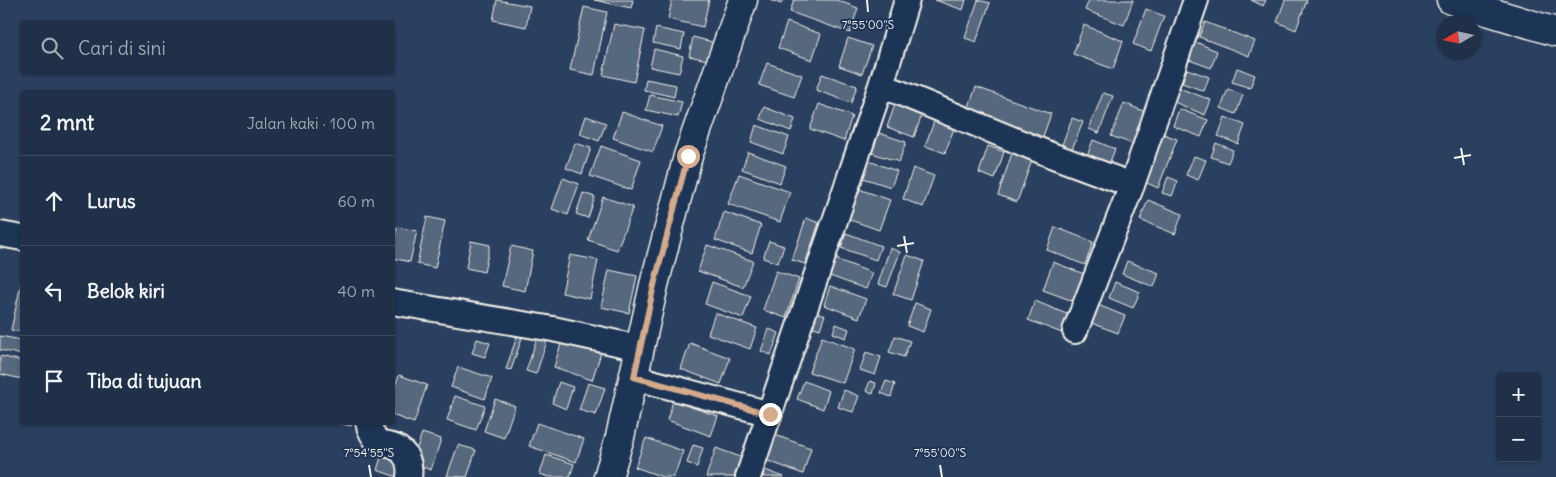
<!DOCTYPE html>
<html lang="id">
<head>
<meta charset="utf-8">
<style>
  body { margin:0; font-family:Delius,sans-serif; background:#28384f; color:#f1f3f6 }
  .controls { position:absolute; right:15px; bottom:15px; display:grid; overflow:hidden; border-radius:5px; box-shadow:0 1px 4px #0004 }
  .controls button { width:45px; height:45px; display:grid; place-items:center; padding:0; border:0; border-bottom:1px solid #3d4b60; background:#203048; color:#f1f3f6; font:25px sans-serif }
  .compass { position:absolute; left:1436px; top:15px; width:45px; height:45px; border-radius:50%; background:#203048; box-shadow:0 1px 4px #0004; rotate:261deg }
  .stop { position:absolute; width:15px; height:15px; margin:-11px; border:4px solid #d6ab8b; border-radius:50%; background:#fff }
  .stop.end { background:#d6ab8b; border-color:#fff; box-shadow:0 1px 5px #0008 }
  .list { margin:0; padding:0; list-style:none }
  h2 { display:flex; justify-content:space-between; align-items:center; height:65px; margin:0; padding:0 20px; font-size:21px }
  h2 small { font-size:16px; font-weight:400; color:#a2a9b4 }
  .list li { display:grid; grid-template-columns:32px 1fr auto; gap:15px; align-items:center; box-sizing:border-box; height:90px; padding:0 20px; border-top:1px solid #3d4b60 }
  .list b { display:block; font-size:19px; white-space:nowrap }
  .list em { font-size:16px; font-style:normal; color:#a2a9b4 }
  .icon { flex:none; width:28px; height:28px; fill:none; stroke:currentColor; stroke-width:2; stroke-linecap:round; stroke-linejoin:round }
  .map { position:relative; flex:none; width:1556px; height:477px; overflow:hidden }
  .search { position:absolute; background:#203048; box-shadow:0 1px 4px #0004; left:20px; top:20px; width:375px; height:55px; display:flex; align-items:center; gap:12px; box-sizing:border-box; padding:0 18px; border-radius:5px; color:#a2a9b4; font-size:19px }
  .panel { position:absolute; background:#203048; box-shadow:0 1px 4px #0004; left:20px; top:90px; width:375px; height:335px; border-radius:5px }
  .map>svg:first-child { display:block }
  .building { fill:#56677d; stroke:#f4f1e8 }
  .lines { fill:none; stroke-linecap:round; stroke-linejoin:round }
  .minor-casing { stroke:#f4f1e8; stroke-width:28 }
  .tertiary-casing { stroke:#f4f1e8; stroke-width:31 }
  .minor { stroke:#1d3557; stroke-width:24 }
  .tertiary { stroke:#1d3557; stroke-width:28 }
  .route { stroke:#d6ab8b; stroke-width:6 }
  .ticks { fill:none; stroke:#f4f1e8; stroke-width:2 }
  .ticks-label { font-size:12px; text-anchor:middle; fill:#f4f1e8; stroke:#1d3557; stroke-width:4; stroke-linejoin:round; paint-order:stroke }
</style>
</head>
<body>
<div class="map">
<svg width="1556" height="477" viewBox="0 0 1556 477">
  <rect width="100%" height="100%" fill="#2a4060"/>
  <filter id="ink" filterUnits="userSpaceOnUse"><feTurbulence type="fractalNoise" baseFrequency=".02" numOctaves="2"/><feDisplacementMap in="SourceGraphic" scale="10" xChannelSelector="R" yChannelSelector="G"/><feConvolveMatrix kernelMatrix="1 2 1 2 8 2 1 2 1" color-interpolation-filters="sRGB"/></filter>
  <g filter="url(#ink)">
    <!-- building -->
    <path class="building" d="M497 0 530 6 526 27 493 20Z
      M594 0H633L631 8Z
      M672 0H709L703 27 668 19Z
      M770 0H783L781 4Z
      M794 0H836L858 8 850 33 790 12Z
      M935 0H966L963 10Z
      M978 0 990 3 976 42 965 38Z
      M1089 0H1133L1124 25 1085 10Z
      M1251 0H1266L1263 6Z
      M1285 0H1307L1296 30 1277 22Z
      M584 7 607 12 594 75 570 70Z
      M1146 9 1164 16 1151 51 1133 44Z
      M787 22 821 34 812 60 778 48Z
      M1205 22 1255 41 1249 56 1199 37Z
      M614 24 645 30 634 82 603 75Z
      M1084 25 1123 41 1113 69 1073 54Z
      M656 28 684 34 681 49 653 43Z
      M693 37 716 43 712 61 689 56Z
      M848 38 872 46 862 74 839 66Z
      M1191 40 1217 51 1211 68 1184 58Z
      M654 49 683 56 679 73 650 67Z
      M767 63 802 75 794 97 759 85Z
      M1237 68 1255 75 1250 88 1232 82Z
      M1187 69 1209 77 1204 91 1182 83Z
      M822 74 857 86 851 103 816 90Z
      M646 79 676 85 674 97 644 90Z
      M976 87 1051 114 1041 142 966 115Z
      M1179 88 1211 100 1205 115 1174 102Z
      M1228 89 1243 95 1236 114 1221 108Z
      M1103 93 1113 96 1099 133 1089 129Z
      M650 95 682 102 678 117 646 110Z
      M896 102 923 112 914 137 887 127Z
      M1124 103 1145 112 1133 144 1111 136Z
      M819 104 852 116 844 141 810 129Z
      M764 107 795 119 791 131 760 119Z
      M1179 109 1208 120 1201 137 1173 126Z
      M622 112 662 126 653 152 613 138Z
      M586 116 606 123 599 141 580 134Z
      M936 116 956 123 945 153 925 146Z
      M1225 117 1245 125 1238 144 1218 136Z
      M1072 118 1083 122 1070 154 1060 150Z
      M756 125 789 137 783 154 751 142Z
      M1158 132 1177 139 1158 188 1140 180Z
      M879 133 906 142 899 162 872 153Z
      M1093 140 1115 149 1106 172 1084 164Z
      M575 143 591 148 582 174 566 168Z
      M1216 143 1233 150 1228 163 1211 157Z
      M601 146 641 160 631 190 590 176Z
      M988 146 1004 152 995 179 979 173Z
      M748 152 786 166 780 183 742 169Z
      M1012 153 1032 160 1017 202 998 195Z
      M1194 156 1206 160 1198 180 1186 175Z
      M869 161 897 171 891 187 863 178Z
      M913 168 934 176 923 207 903 199Z
      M739 174 790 192 780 222 728 204Z
      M1168 177 1178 181 1172 196 1162 193Z
      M563 178 579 184 568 215 552 209Z
      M853 187 890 200 879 230 842 217Z
      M583 193 595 197 588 218 576 214Z
      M603 197 633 207 617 250 588 240Z
      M1148 200 1182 214 1175 234 1140 220Z
      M724 212 761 225 752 253 715 240Z
      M427 217 445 221 435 268 417 264Z
      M806 218 819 223 805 264 792 260Z
      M397 227 417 231 410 262 392 258V248Z
      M1055 227 1093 242 1085 265 1047 250Z
      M846 233 881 246 876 260 841 248Z
      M471 241 490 245 484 272 466 268Z
      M769 241 784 246 778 263 763 258Z
      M707 245 753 261 743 287 698 271Z
      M511 246 533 251 525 291 502 286Z
      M890 248 900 252 887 287 878 284Z
      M570 255 598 260 590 299 562 293Z
      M907 255 924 261 911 300 893 294Z
      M833 258 872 273 866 289 827 275Z
      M1127 261 1159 273 1154 287 1122 274Z
      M1053 262 1092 277 1081 304 1043 290Z
      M609 270 637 276 629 313 601 307Z
      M776 271 799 279 786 318 763 310Z
      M22 279V332L11 330Z
      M712 282 751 296 743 318 705 304Z
      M1115 282 1140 292 1133 308 1109 298Z
      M830 286 866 299 859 318 824 305Z
      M1035 301 1074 317 1067 335 1028 320Z
      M915 303 931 309 923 332 907 326Z
      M1098 305 1125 316 1118 333 1091 323Z
      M812 311 825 315 820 329 807 325Z
      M715 313 757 328 750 349 708 334Z
      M836 324 849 329 846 338 833 333Z
      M520 327 525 329 511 370 506 369Z
      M769 329 779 333 771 355 761 351Z
      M539 332 549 335 536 374 526 371Z
      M0 336 22 340V355L0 350Z
      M895 336 910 341 904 357 889 352Z
      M822 337 855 349 843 383 809 372Z
      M477 339 490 343 485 357 472 353Z
      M562 340 601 353 592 380 554 367Z
      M690 343 730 358 721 384 681 369Z
      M866 352 881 357 875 375 860 370Z
      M0 356 22 361V379L0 374Z
      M458 367 492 378 485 399 451 387Z
      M399 375 427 385 414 423 392 415V394Z
      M804 381 829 391 823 409 797 399Z
      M870 381 876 383 873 394 866 391Z
      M886 381 895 384 891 397 881 393Z
      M559 382 573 387 566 409 552 403Z
      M588 383 605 388 596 415 579 410Z
      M844 390 859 396 853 412 838 407Z
      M455 396 485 406 476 430 447 420Z
      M495 399 515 406 504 438 484 431Z
      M673 401 718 416 711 436 667 420Z
      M332 422H352L351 426Z
      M537 423 584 439 576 462 529 446Z
      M422 433 441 439 431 470 412 463Z
      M772 434 811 448 803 474 763 459Z
      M646 438 683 451 674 477H663L635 467Z
      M458 445 476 450 467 477 447 476Z
      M693 445 703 448 697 467 687 463Z
      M716 448 743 458 736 477H706Z
      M383 451 403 457 397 477 377 470Z
      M546 455 574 464 570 477H549L540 474Z
      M765 470 784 477H763Z"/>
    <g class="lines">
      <!-- minor casing -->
      <g class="minor-casing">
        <path id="minor" d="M881 85 1051 155 1132 185
          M0 234 22 238
          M392 302 553 329 640 348
          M1075 331 1132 185 1196 0
          M633 377 770 414
          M368 422C369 429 374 439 380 443 384 445 391 445 395 447 407 452 411 465 409 477
          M748 477 881 85 907 0"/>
      </g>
      <!-- tertiary casing -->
      <g class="tertiary-casing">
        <path id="tertiary" d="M1451 0 1556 32
          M608 477 620 437 654 285 688 156 743 0"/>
      </g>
      <!-- minor -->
      <use href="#minor" class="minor"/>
      <!-- tertiary -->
      <use href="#tertiary" class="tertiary"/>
    </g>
  </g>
  <g class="lines" filter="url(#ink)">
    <!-- route -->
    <path class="route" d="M688 156 654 285 634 377 770 414"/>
  </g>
  <!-- ticks -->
  <path class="ticks" d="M867 0 868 12M1461 148 1464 165M1454 158 1471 155M904 236 907 253M897 246 914 243M369 465 371 477M940 465 942 477"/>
  <g class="ticks-label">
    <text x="868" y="29">7°55'00"S</text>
    <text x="369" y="457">7°54'55"S</text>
    <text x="940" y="457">7°55'00"S</text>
  </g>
</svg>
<div class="controls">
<button>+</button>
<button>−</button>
</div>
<svg class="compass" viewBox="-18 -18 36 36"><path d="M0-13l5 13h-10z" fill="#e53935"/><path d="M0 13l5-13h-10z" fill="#a2a9b4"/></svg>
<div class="stop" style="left:688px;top:156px"></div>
<div class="stop end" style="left:770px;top:414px"></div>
<div class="search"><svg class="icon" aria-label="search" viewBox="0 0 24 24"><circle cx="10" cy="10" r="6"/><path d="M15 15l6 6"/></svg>Cari di sini</div>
<section class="panel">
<h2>2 mnt<small>Jalan kaki · 100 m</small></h2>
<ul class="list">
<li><svg class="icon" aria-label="ahead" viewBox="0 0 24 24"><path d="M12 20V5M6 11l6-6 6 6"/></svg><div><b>Lurus</b></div><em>60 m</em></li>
<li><svg class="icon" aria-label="left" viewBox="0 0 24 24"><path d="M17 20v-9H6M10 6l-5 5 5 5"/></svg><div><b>Belok kiri</b></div><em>40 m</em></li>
<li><svg class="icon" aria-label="arrive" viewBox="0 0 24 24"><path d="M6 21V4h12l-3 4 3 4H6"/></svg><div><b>Tiba di tujuan</b></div></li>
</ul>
</section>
</div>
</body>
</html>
